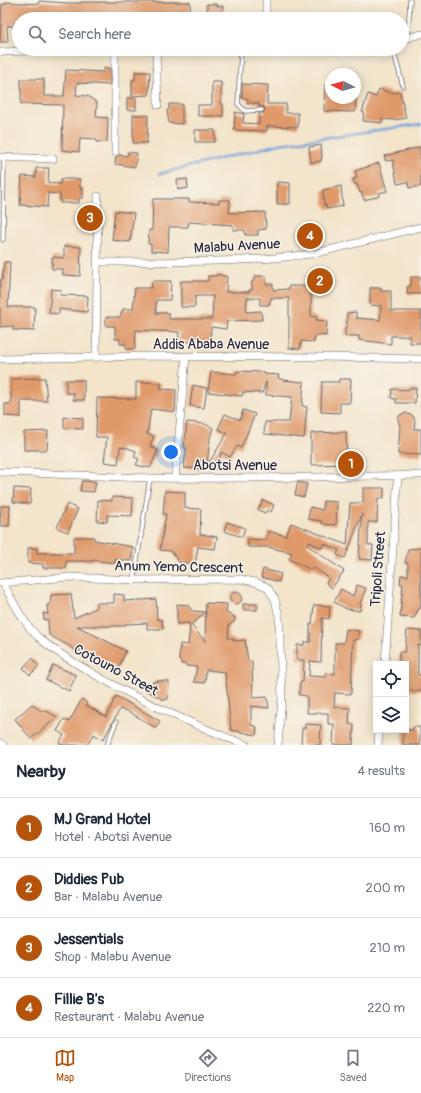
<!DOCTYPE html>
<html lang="en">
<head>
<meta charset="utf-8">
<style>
  body { margin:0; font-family:Pangolin,sans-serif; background:#f2f2f3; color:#1f2937 }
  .controls { position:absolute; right:12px; bottom:12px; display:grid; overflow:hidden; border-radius:0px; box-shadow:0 2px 10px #0003 }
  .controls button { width:36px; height:36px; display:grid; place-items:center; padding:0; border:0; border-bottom:1px solid #e0e1e3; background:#fff; color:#1f2937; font:20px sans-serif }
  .compass { position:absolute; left:325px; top:68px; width:36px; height:36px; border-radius:50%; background:#fff; box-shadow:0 2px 10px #0003; rotate:276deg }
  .you { position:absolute; left:171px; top:452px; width:14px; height:14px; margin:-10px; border:3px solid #fff; border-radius:50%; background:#1a73e8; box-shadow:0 0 0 6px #1a73e833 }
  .badge { display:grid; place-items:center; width:26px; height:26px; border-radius:50%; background:#b45309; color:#fff; font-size:13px; font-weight:700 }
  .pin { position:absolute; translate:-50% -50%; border:2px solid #fff; box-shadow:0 1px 4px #0006 }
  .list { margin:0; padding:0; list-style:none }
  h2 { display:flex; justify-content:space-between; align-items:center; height:52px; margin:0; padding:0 16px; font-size:17px }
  h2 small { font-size:13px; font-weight:400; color:#747a83 }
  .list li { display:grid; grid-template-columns:26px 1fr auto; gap:12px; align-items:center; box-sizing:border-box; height:60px; padding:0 16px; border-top:1px solid #e0e1e3 }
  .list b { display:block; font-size:15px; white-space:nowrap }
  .list p { margin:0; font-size:13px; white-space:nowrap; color:#747a83 }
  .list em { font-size:13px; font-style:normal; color:#747a83 }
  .icon { flex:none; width:22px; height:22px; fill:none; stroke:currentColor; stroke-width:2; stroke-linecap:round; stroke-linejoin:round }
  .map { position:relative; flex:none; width:421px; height:745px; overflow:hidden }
  .search { position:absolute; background:#fff; box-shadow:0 2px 10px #0003; left:12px; right:12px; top:12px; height:44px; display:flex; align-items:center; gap:10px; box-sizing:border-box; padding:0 14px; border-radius:22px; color:#747a83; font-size:15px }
  .sheet { height:292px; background:#fff }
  nav { display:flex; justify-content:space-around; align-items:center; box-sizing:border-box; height:56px; border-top:1px solid #e0e1e3; background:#fff; font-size:11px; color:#747a83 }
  nav a { display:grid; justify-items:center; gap:2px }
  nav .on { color:#b45309 }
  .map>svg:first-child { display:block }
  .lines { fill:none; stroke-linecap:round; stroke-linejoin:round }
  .stream { stroke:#70a1da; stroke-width:2.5 }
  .building { fill:#e09a6a }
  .service-casing { stroke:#6b666d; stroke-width:5 }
  .minor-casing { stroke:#6b666d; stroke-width:8 }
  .service { stroke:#fff; stroke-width:3.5 }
  .minor { stroke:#fff; stroke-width:7 }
  .labels { text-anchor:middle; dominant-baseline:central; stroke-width:3; stroke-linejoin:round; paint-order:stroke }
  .street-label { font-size:14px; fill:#22223b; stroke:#f7f3e8 }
</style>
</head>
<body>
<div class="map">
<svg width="421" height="745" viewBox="0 0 421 745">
  <rect width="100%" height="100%" fill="#f7f3e8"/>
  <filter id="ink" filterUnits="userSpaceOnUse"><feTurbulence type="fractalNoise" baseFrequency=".025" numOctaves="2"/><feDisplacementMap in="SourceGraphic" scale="8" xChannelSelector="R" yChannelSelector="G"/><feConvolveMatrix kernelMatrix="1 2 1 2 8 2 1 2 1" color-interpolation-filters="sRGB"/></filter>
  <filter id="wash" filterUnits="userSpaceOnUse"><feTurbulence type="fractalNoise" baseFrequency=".012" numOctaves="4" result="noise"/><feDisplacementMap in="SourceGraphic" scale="16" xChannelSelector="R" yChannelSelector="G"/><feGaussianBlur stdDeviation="0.9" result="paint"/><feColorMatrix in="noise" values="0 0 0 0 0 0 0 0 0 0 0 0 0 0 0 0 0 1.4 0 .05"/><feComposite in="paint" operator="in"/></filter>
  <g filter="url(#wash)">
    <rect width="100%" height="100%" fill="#f3e4ca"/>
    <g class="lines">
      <!-- stream -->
      <path class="stream" d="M159 174 280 144 421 124"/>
    </g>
    <g id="blocks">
      <!-- building -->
      <path class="building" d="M39 1 66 3H81V2H190V13L164 14V19H18V23H14V26H7L8 42H0L2 4H6V2L39 4Z
        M207 4H217V6H223V19H207Z
        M104 68H110V85L77 83 76 95 88 96 97 103 96 117 108 118 107 142H96V139L80 138 79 152 62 150 63 105 21 104V79H44V96H64L66 70 104 72Z
        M135 72H150L149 95 132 96V80H135Z
        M212 82H221V104H223V116H198V105H212Z
        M242 84 268 85 267 104H286V113H298V127L267 126V131L234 130 235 112 244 114 243 123 259 124V113H263L265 110 264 107H259V103H248V99L242 98Z
        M325 85H331V98H356L355 112 324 111Z
        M379 89 392 93 400 92 406 118 394 120 382 119V123L363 121 364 112H362L368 94 376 97Z
        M127 98H136V110H127Z
        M169 104H182V124L169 123 167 110H169Z
        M133 115H148L147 143H133Z
        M195 130H215V142H195Z
        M321 145 322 158 321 159V161L311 163 309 147Z
        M420 147 421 186 409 188 408 182 397 184 393 160 386 161 384 156Z
        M128 152 137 153 135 167 115 164 116 157 119 155 127 156Z
        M379 163 387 191 379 193 380 196 364 200 361 192 360 193 357 184 355 185 353 179 357 178 355 171Z
        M36 168H49L48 183 60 184 61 179H80V188H83V198H79V203H60V194L48 193 47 207 20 205 22 176 36 177Z
        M187 179 188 188 178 190 177 180Z
        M277 182 290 183V204H277Z
        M341 186 343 206 327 209 325 204 324 205 323 190Z
        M153 199H189V202L219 203V200H230L229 213 265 212 266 229 258 230V235H245V230H233V225L189 222 188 227H169L168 252 151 251V244H148L149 230H152Z
        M115 211 134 213 130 242 112 240Z
        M64 246 81 247 80 276 63 275V269H52V257L64 258Z
        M4 262H10L8 307H35L34 331 13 330V326L0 327V280H2Z
        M217 274 227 277 226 292H249V290H252V283L256 276H266V284H273V290L289 289V286H311V316L317 317 316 320 327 321 326 336 315 335 314 342 301 341 300 349 289 348V298H271L269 305H260V298H247L246 312 261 311 262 320 227 321 226 329 211 327 210 343 178 341 179 332 136 330 135 349H126V344H120V339H115V326H106V317H120L123 309H133L135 288H151L152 281H171L170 300H156V313H169V319H212L213 296H198L195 297V307H181V281H208V276H217Z
        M411 277H421V294H407L408 286H411Z
        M370 288H381V291H391V311H421V343H410V336H391V344L359 340V336H345V328H347V313L356 312V318L380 320 381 306 370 305Z
        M51 289 61 290 60 295 88 296 87 312 59 309V314L49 313Z
        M237 371 264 372V374L279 375 278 378 283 380 304 382 302 406 307 407 304 438 264 434 265 422H289L292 397 266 395V382L262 393 243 392 242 396 208 392 211 372 236 374Z
        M45 378 47 401H21V417L5 416V404H11V379Z
        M339 379H351L350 403H340V413L321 412 322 382H339Z
        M66 380H84V400H73L74 393H66Z
        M136 382 161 383V389L176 390 175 412 151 409 147 434 154 436 150 446 158 450 150 468 136 465 139 459 134 457 136 451 128 448 120 447 118 464 104 462 107 437H96L97 398 136 399Z
        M193 385 207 388 204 408 190 406Z
        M409 388H416L415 403H396V399L391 398 392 389 409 390Z
        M243 410 255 414 241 448 237 446 230 457 221 452 218 466 209 463 227 433 218 429 225 414 240 420Z
        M406 413 413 416 415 420 414 429H421V455L398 454 400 427 398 419 400 415Z
        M64 417 83 418V429L64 428Z
        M187 422 205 424 213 428 210 438 207 465 203 464 202 469 184 468 186 448H184Z
        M48 431 47 450H24V432Z
        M346 432 347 464 311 465V433Z
        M82 481 96 482 94 492 80 491Z
        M298 482 307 484 304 497 295 495Z
        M14 488 31 489 30 504 13 502Z
        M363 488H384V498H378L377 522H368V545H373L372 560 359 559 362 514 345 558 337 555 339 550 324 544 322 548 309 542 307 545 344 571 332 588 326 583 329 578 313 567 311 570 289 559 292 553 268 547H248V539L266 540 268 531 286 536 291 523 347 545 350 503H363Z
        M165 491 185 492V508L201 509 200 534 217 537 215 549 198 547 195 564 179 562 171 551 160 550 166 514H163Z
        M112 497 133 498 132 516 107 515V522L97 521 98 500 112 501Z
        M263 500 274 505 271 512 267 510 265 513 258 510Z
        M323 501 337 502 336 525 322 524V521L308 519 310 507 323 510Z
        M67 504 78 509 68 532 57 528Z
        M1 506H10L9 526H0Z
        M227 522 245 528 242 537 224 531Z
        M74 537H94V540L133 547 131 561 115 559V563L93 560V561H66V568H43V564L28 563V548H37V553H74Z
        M421 548V608H419L414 618 400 617 403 584H400L401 575 408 576V563H405L408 549Z
        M263 569 281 574 279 582 261 577Z
        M357 585 366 588 360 604 361 605 360 611 347 609 334 602 341 589 353 596Z
        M230 598a6 6 0 1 1 12 0a6 6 0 1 1-12 0Z
        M71 594 74 618 96 608V603H114V594L124 595V601L156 599 157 619 162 620 163 629H147V623L125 624V626H77L126 651 118 669 80 648 78 652 71 648V647L49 635 48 620H44L43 613 48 614 47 605H50L51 595Z
        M206 603 227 604 226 613 235 617 234 622 229 625 228 638 234 639V641L245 640 248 661H252L253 698 267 697 269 708 251 706V725L257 727 256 735 231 730 225 672 206 670 205 683 194 682 197 667 186 666V664H181V661L179 660 180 644 188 645 190 627 189 623 177 624V604L188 605 192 611 206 612 191 625 205 641Z
        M243 604H257V610H243Z
        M314 605 330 606 329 619 322 618 321 662 310 661 309 676 326 677V673L335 674V643H344L346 629 359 631 357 640H353L351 694 335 693 334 707 350 708 349 724H354L353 745H333L334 724H328V713H307V696L299 695 300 682H303L304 660H297V645H304V642H310V624H312Z
        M407 630 421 631V646L418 645V675H421V691H406V664H399V652H405Z
        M32 658 39 666 30 675 23 668Z
        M53 665 76 675 69 691 46 680Z
        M157 681H169L168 699 164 700 143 689 153 688 152 683Z
        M116 696 160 721 156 728 126 710 125 711 120 709 103 740 94 734 87 745H63L59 743 64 735 57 731 64 719 69 722 82 699 87 703 86 705 106 717Z
        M32 704 41 711H46L57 717 31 739 15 719Z
        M305 724 321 725 320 745H301L302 728H305Z
        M413 727H420V745H403V730H413Z"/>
    </g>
  </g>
  <g filter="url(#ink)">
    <use href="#blocks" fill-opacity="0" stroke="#6b666d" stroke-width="1"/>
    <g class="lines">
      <!-- service casing -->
      <g class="service-casing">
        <path id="service" d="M408 37 410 0
          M241 49 238 104 245 111 262 110
          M393 49 403 86
          M3 240 4 157
          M134 580 150 478
          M107 745 116 722"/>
      </g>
      <!-- minor casing -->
      <g class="minor-casing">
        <path id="minor" d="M266 19V0
          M402 40 421 34
          M115 49V152
          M120 49H280
          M156 50 158 105
          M0 52 82 49
          M0 157 53 159
          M98 262C171 261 245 264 317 253L421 227
          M96 358 98 196
          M0 359 153 356 323 357 421 359
          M0 472C51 473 101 477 151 478 241 479 331 477 421 475
          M175 478 186 357
          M0 583 70 577 134 580 240 579 255 582 267 587 275 599 279 617 282 698 278 745
          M3 583C13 601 22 621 37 636 52 650 70 660 87 670 137 700 192 724 246 745
          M385 664 398 475
          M0 743 3 745
          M378 745 379 730"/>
      </g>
      <!-- service -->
      <use href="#service" class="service"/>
      <!-- minor -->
      <use href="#minor" class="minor"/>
    </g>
  </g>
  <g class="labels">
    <!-- street labels -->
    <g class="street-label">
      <text transform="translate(237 246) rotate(-3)">Malabu Avenue</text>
      <text x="211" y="344">Addis Ababa Avenue</text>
      <text x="235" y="465">Abotsi Avenue</text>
      <text transform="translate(179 567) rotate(1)">Anum Yemo Crescent</text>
      <text transform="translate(378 569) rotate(-86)">Tripoli Street</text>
      <text transform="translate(116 670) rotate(28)">Cotouno Street</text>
    </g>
  </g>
</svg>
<div class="controls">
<button><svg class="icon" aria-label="locate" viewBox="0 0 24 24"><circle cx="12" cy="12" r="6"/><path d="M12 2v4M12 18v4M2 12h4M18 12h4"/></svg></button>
<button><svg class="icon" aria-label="layers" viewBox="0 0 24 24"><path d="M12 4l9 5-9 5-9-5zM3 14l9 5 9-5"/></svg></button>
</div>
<svg class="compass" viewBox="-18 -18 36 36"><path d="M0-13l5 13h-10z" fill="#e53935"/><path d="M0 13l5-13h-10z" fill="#747a83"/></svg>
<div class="you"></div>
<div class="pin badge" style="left:351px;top:464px">1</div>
<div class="pin badge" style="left:320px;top:281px">2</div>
<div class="pin badge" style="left:90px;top:218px">3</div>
<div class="pin badge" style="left:310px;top:236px">4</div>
<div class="search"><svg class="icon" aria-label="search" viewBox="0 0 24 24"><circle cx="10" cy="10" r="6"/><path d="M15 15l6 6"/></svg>Search here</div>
</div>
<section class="sheet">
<h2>Nearby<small>4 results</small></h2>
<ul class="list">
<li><span class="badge">1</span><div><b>MJ Grand Hotel</b><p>Hotel · Abotsi Avenue</p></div><em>160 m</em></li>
<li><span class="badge">2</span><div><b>Diddies Pub</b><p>Bar · Malabu Avenue</p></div><em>200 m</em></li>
<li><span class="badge">3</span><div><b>Jessentials</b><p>Shop · Malabu Avenue</p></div><em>210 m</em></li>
<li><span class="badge">4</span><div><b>Fillie B's</b><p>Restaurant · Malabu Avenue</p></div><em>220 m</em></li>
</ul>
</section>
<nav>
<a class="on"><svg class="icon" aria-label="map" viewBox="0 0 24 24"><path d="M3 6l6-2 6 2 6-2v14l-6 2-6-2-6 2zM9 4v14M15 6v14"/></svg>Map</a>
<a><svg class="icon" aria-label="directions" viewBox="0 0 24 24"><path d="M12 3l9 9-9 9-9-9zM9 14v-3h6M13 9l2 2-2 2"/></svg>Directions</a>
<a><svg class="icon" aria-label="saved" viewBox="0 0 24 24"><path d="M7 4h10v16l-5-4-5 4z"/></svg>Saved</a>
</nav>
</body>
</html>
